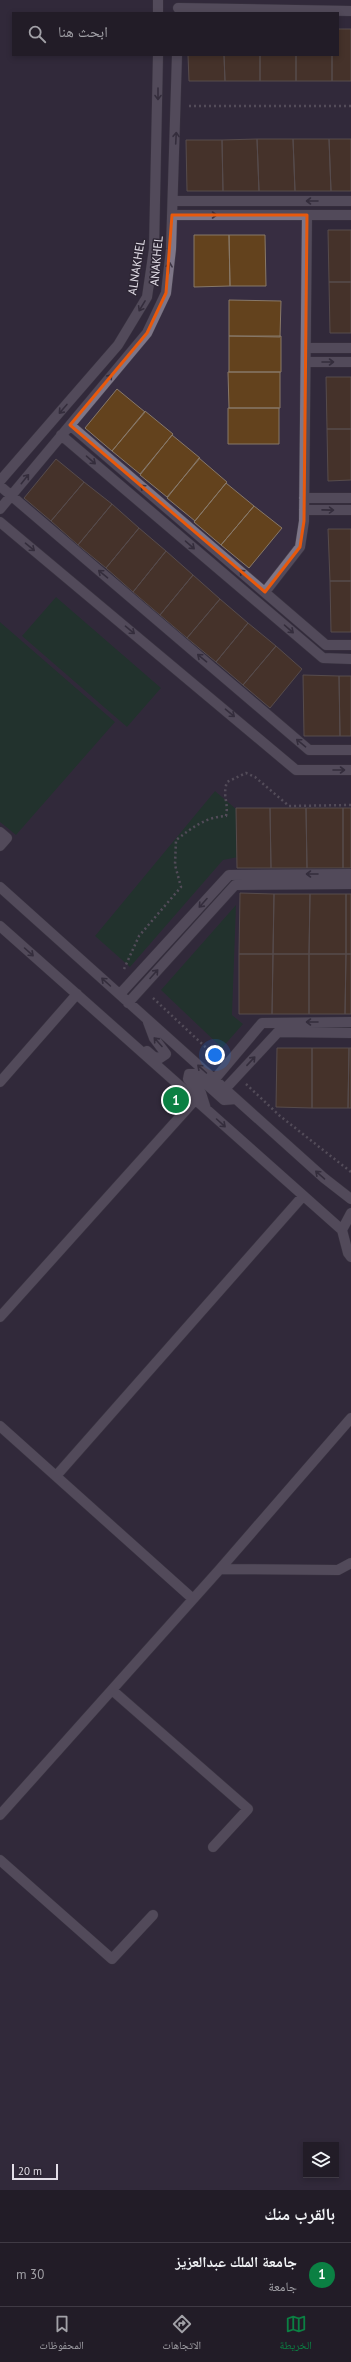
<!DOCTYPE html>
<html lang="ar">
<head>
<meta charset="utf-8">
<style>
  body { margin:0; font-family:"PT Sans","Noto Naskh Arabic",sans-serif; background:#2e2933; color:#f1f3f6; direction:rtl }
  .controls { position:absolute; right:12px; bottom:12px; display:grid; overflow:hidden; border-radius:0px; box-shadow:0 2px 6px #0003 }
  .controls button { width:36px; height:36px; display:grid; place-items:center; padding:0; border:0; border-bottom:1px solid #3f3a44; background:#221c27; color:#f1f3f6; font:20px sans-serif }
  .scale { position:absolute; left:12px; bottom:10px; width:46px; box-sizing:border-box; padding-left:4px; border:2px solid #e3dee8; border-top:0; font-size:11px; line-height:14px; white-space:nowrap; color:#e3dee8; -webkit-text-stroke:3px #2d2634; paint-order:stroke }
  .you { position:absolute; left:215px; top:1055px; width:14px; height:14px; margin:-10px; border:3px solid #fff; border-radius:50%; background:#1a73e8; box-shadow:0 0 0 6px #1a73e833 }
  .badge { display:grid; place-items:center; width:26px; height:26px; border-radius:50%; background:#0b8043; color:#fff; font-size:13px; font-weight:700 }
  .pin { position:absolute; translate:-50% -50%; border:2px solid #fff; box-shadow:0 1px 4px #0006 }
  .list { margin:0; padding:0; list-style:none }
  h2 { display:flex; justify-content:space-between; align-items:center; height:52px; margin:0; padding:0 16px; font-size:17px }
  h2 small { font-size:13px; font-weight:400; color:#a2a1a7 }
  .list li { display:grid; grid-template-columns:26px 1fr auto; gap:12px; align-items:center; box-sizing:border-box; height:64px; padding:0 16px; border-top:1px solid #3f3a44 }
  .list b { display:block; font-size:15px; white-space:nowrap }
  .list p { margin:0; font-size:13px; white-space:nowrap; color:#a2a1a7 }
  .list em { font-size:13px; font-style:normal; color:#a2a1a7 }
  .icon { flex:none; width:22px; height:22px; fill:none; stroke:currentColor; stroke-width:2; stroke-linecap:round; stroke-linejoin:round }
  .map { position:relative; flex:none; width:351px; height:2190px; overflow:hidden; direction:ltr }
  .search { position:absolute; background:#221c27; box-shadow:0 2px 6px #0003; left:12px; right:12px; top:12px; height:44px; display:flex; align-items:center; gap:10px; box-sizing:border-box; padding:0 14px; border-radius:0px; color:#a2a1a7; font-size:15px }
  .sheet { height:116px; background:#221c27 }
  nav { display:flex; justify-content:space-around; align-items:center; box-sizing:border-box; height:56px; border-top:1px solid #3f3a44; background:#221c27; font-size:11px; color:#a2a1a7 }
  nav a { display:grid; justify-items:center; gap:2px }
  nav .on { color:#0b8043 }
  .map>svg:first-child { display:block }
  .built { fill:#372d41; fill-rule:evenodd }
  .green { fill:#154025 }
  .building { fill:#63421d; stroke:#877869 }
  .lines { fill:none; stroke-linecap:round; stroke-linejoin:round }
  .minor-casing { stroke:#46414d; stroke-width:11 }
  .path { stroke:#807a86; stroke-width:2.5; stroke-dasharray:2 3; stroke-linecap:butt }
  .minor { stroke:#7e7688; stroke-width:10 }
  .oneway { stroke:#3d3645 }
  .marked { fill:none; stroke:#e8590c; stroke-width:3; stroke-linejoin:round }
  .labels { text-anchor:middle; dominant-baseline:central; stroke-width:3; stroke-linejoin:round; paint-order:stroke }
  .street-label { font-size:12px; fill:#e3dee8; stroke:#2d2634 }
</style>
</head>
<body>
<div class="map">
<svg width="351" height="2190" viewBox="0 0 351 2190">
  <rect width="100%" height="100%" fill="#2d2634"/>
  <!-- built -->
  <path class="built" d="M0 0H351V2190H0ZM13 13H338V55H13ZM306 2145H336V2175H306Z"/>
  <!-- green -->
  <path class="green" d="M56 597 161 688 127 727 22 636Z
    M0 622 115 722 16 835 0 822Z
    M215 791 236 809 238 857 223 860 130 967 95 936Z
    M236 905 232 1015 243 1024 222 1048 161 990Z"/>
  <!-- building -->
  <path class="building" d="M338 29H351V81H332V55H338Z
    M188 55H224L225 81H189Z
    M224 55H260V81H225Z
    M260 55H296V81H260Z
    M296 55H332V81H296Z
    M257 139H293L295 191H259Z
    M257 139 259 191H223L222 140Z
    M293 139H329L331 191H295Z
    M329 139H351V191H331Z
    M186 140H222L223 191H187Z
    M328 230H351V282H329Z
    M194 235H229L230 286 194 287Z
    M229 235H265L266 286H230Z
    M329 282H351V333H330Z
    M229 300 281 301 280 337 229 336Z
    M229 336H281V372H229Z
    M228 372H280V408H229Z
    M326 377H351V429H327Z
    M117 389 145 412 112 451 85 428Z
    M228 408H279V444H228Z
    M145 411 173 434 140 474 112 451Z
    M327 429H351V480L328 481Z
    M172 435 200 458 167 497 140 475Z
    M199 458 227 482 195 521 167 498Z
    M56 459 84 482 51 521 24 498Z
    M84 482 112 504 78 545 51 521Z
    M226 483 254 506 221 545 194 522Z
    M112 504 139 528 106 568 78 545Z
    M254 506 282 528 249 568 221 545Z
    M139 528 166 551 133 592 106 568Z
    M328 529H351V581H330Z
    M166 551 193 575 160 615 133 592Z
    M193 575 220 599 187 638 160 615Z
    M330 581H351V632H331Z
    M220 599 248 623 216 662 187 638Z
    M248 623 276 646 243 685 216 662Z
    M276 646 302 669 270 708 243 685Z
    M303 675 339 676 340 736H304Z
    M339 676H351V736H340Z
    M236 808H270L271 868H237Z
    M270 808H306L307 868H271Z
    M306 808H343V868H307Z
    M343 808H351V868H343Z
    M240 893 274 894 273 954H239Z
    M274 894H310L309 954H273Z
    M310 894H346V954H309Z
    M346 894H351V954H346Z
    M239 954H273L272 1014H239Z
    M273 954H309V1014H272Z
    M309 954H346L345 1014H309Z
    M346 954H351V1014H345Z
    M277 1048H312V1108L276 1107Z
    M312 1048H349L348 1108H312Z
    M349 1048H351V1108H348Z"/>
  <g class="lines">
    <!-- minor casing -->
    <g class="minor-casing">
      <path id="minor" d="M178 8 351 11
        M158 13V0
        M173 201H351
        M172 215H351
        M306 348H351
        M306 362H351
        M70 425 326 645H351
        M61 435 323 658 351 659
        M0 481 118 345 147 297 154 249 158 55
        M0 486 309 750H351
        M304 498H351
        M0 509 147 333 166 293 171 249 177 55
        M304 510H351
        M0 522 296 770H351
        M265 592 300 547 304 521 307 215
        M0 832 7 838 0 846
        M0 887 324 1178 351 1199
        M0 926 342 1230 348 1253 351 1257
        M120 994 229 875 351 874
        M128 1003 235 885 351 884
        M147 1051 154 1057 160 1058 166 1054 154 1038 148 1022
        M214 1080 262 1023 351 1022
        M0 1082 77 994
        M225 1089 278 1032 351 1033
        M206 1109 201 1093 188 1079 189 1074H195L224 1100 236 1099
        M342 1230 351 1213
        M0 1317 195 1100
        M0 1426 193 1599
        M56 1476 303 1196
        M220 1569 338 1570 351 1563
        M112 1690 248 1809 213 1847
        M0 1815 220 1569 351 1418
        M0 1860 112 1959 153 1915"/>
    </g>
    <!-- path -->
    <path class="path" d="M189 106H351
      M124 969 139 936 181 887 175 865 176 840C192 828 205 817 226 816 229 802 222 797 227 782L246 773 255 777 289 806 351 805
      M153 998 215 1056
      M246 1084 280 1116 351 1172"/>
    <!-- minor -->
    <use href="#minor" class="minor"/>
  </g>
  <!-- one-way arrows -->
  <defs><path id="oneway-shaft" d="M-6 0H5M1.5-3L5.5 0L1.5 3" fill="none" stroke-width="1.6" stroke-linecap="round" stroke-linejoin="round"/></defs>
  <g class="oneway">
    <use href="#oneway-shaft" transform="translate(158 94) rotate(90)"/>
    <use href="#oneway-shaft" transform="translate(176 138) rotate(-87)"/>
    <use href="#oneway-shaft" transform="translate(312 201) rotate(-180)"/>
    <use href="#oneway-shaft" transform="translate(211 215)"/>
    <use href="#oneway-shaft" transform="translate(169 268) rotate(-84)"/>
    <use href="#oneway-shaft" transform="translate(142 306) rotate(121)"/>
    <use href="#oneway-shaft" transform="translate(328 362)"/>
    <use href="#oneway-shaft" transform="translate(108 379) rotate(-50)"/>
    <use href="#oneway-shaft" transform="translate(63 409) rotate(131)"/>
    <use href="#oneway-shaft" transform="translate(91 460) rotate(41)"/>
    <use href="#oneway-shaft" transform="translate(25 479) rotate(-51)"/>
    <use href="#oneway-shaft" transform="translate(145 489) rotate(-139)"/>
    <use href="#oneway-shaft" transform="translate(328 510) rotate(1)"/>
    <use href="#oneway-shaft" transform="translate(190 545) rotate(41)"/>
    <use href="#oneway-shaft" transform="translate(30 547) rotate(40)"/>
    <use href="#oneway-shaft" transform="translate(103 574) rotate(-140)"/>
    <use href="#oneway-shaft" transform="translate(244 574) rotate(-139)"/>
    <use href="#oneway-shaft" transform="translate(289 629) rotate(41)"/>
    <use href="#oneway-shaft" transform="translate(130 630) rotate(40)"/>
    <use href="#oneway-shaft" transform="translate(202 658) rotate(-140)"/>
    <use href="#oneway-shaft" transform="translate(230 713) rotate(40)"/>
    <use href="#oneway-shaft" transform="translate(301 743) rotate(-140)"/>
    <use href="#oneway-shaft" transform="translate(339 770)"/>
    <use href="#oneway-shaft" transform="translate(312 874) rotate(180)"/>
    <use href="#oneway-shaft" transform="translate(203 903) rotate(132)"/>
    <use href="#oneway-shaft" transform="translate(29 952) rotate(42)"/>
    <use href="#oneway-shaft" transform="translate(154 974) rotate(-48)"/>
    <use href="#oneway-shaft" transform="translate(106 982) rotate(-138)"/>
    <use href="#oneway-shaft" transform="translate(312 1022) rotate(180)"/>
    <use href="#oneway-shaft" transform="translate(158 1042) rotate(-132)"/>
    <use href="#oneway-shaft" transform="translate(251 1061) rotate(-47)"/>
    <use href="#oneway-shaft" transform="translate(202 1069) rotate(-138)"/>
    <use href="#oneway-shaft" transform="translate(221 1123) rotate(42)"/>
    <use href="#oneway-shaft" transform="translate(320 1175) rotate(-139)"/>
  </g>
  <!-- marked area -->
  <path d="M0 0H351V2190H0ZM172 215H307L304 521 300 547 265 592 70 425 147 333 166 293Z" fill="#2d2634" fill-opacity=".55" fill-rule="evenodd"/>
  <path class="marked" d="M172 215H307L304 521 300 547 265 592 70 425 147 333 166 293Z"/>
  <g class="labels">
    <!-- street labels -->
    <g class="street-label">
      <text transform="translate(156 261) rotate(-85)">ANAKHEL</text>
      <text transform="translate(136 267) rotate(-81)">ALNAKHEL</text>
    </g>
  </g>
</svg>
<div class="controls">
<button><svg class="icon" aria-label="layers" viewBox="0 0 24 24"><path d="M12 4l9 5-9 5-9-5zM3 14l9 5 9-5"/></svg></button>
</div>
<div class="scale">20 m</div>
<div class="you"></div>
<div class="pin badge" style="left:176px;top:1100px">1</div>
<div class="search"><svg class="icon" aria-label="search" viewBox="0 0 24 24"><circle cx="10" cy="10" r="6"/><path d="M15 15l6 6"/></svg>ابحث هنا</div>
</div>
<section class="sheet">
<h2>بالقرب منك<small></small></h2>
<ul class="list">
<li><span class="badge">1</span><div><b>جامعة الملك عبدالعزيز</b><p>جامعة</p></div><em>30 m</em></li>
</ul>
</section>
<nav>
<a class="on"><svg class="icon" aria-label="map" viewBox="0 0 24 24"><path d="M3 6l6-2 6 2 6-2v14l-6 2-6-2-6 2zM9 4v14M15 6v14"/></svg>الخريطة</a>
<a><svg class="icon" aria-label="directions" viewBox="0 0 24 24"><path d="M12 3l9 9-9 9-9-9zM9 14v-3h6M13 9l2 2-2 2"/></svg>الاتجاهات</a>
<a><svg class="icon" aria-label="saved" viewBox="0 0 24 24"><path d="M7 4h10v16l-5-4-5 4z"/></svg>المحفوظات</a>
</nav>
</body>
</html>
